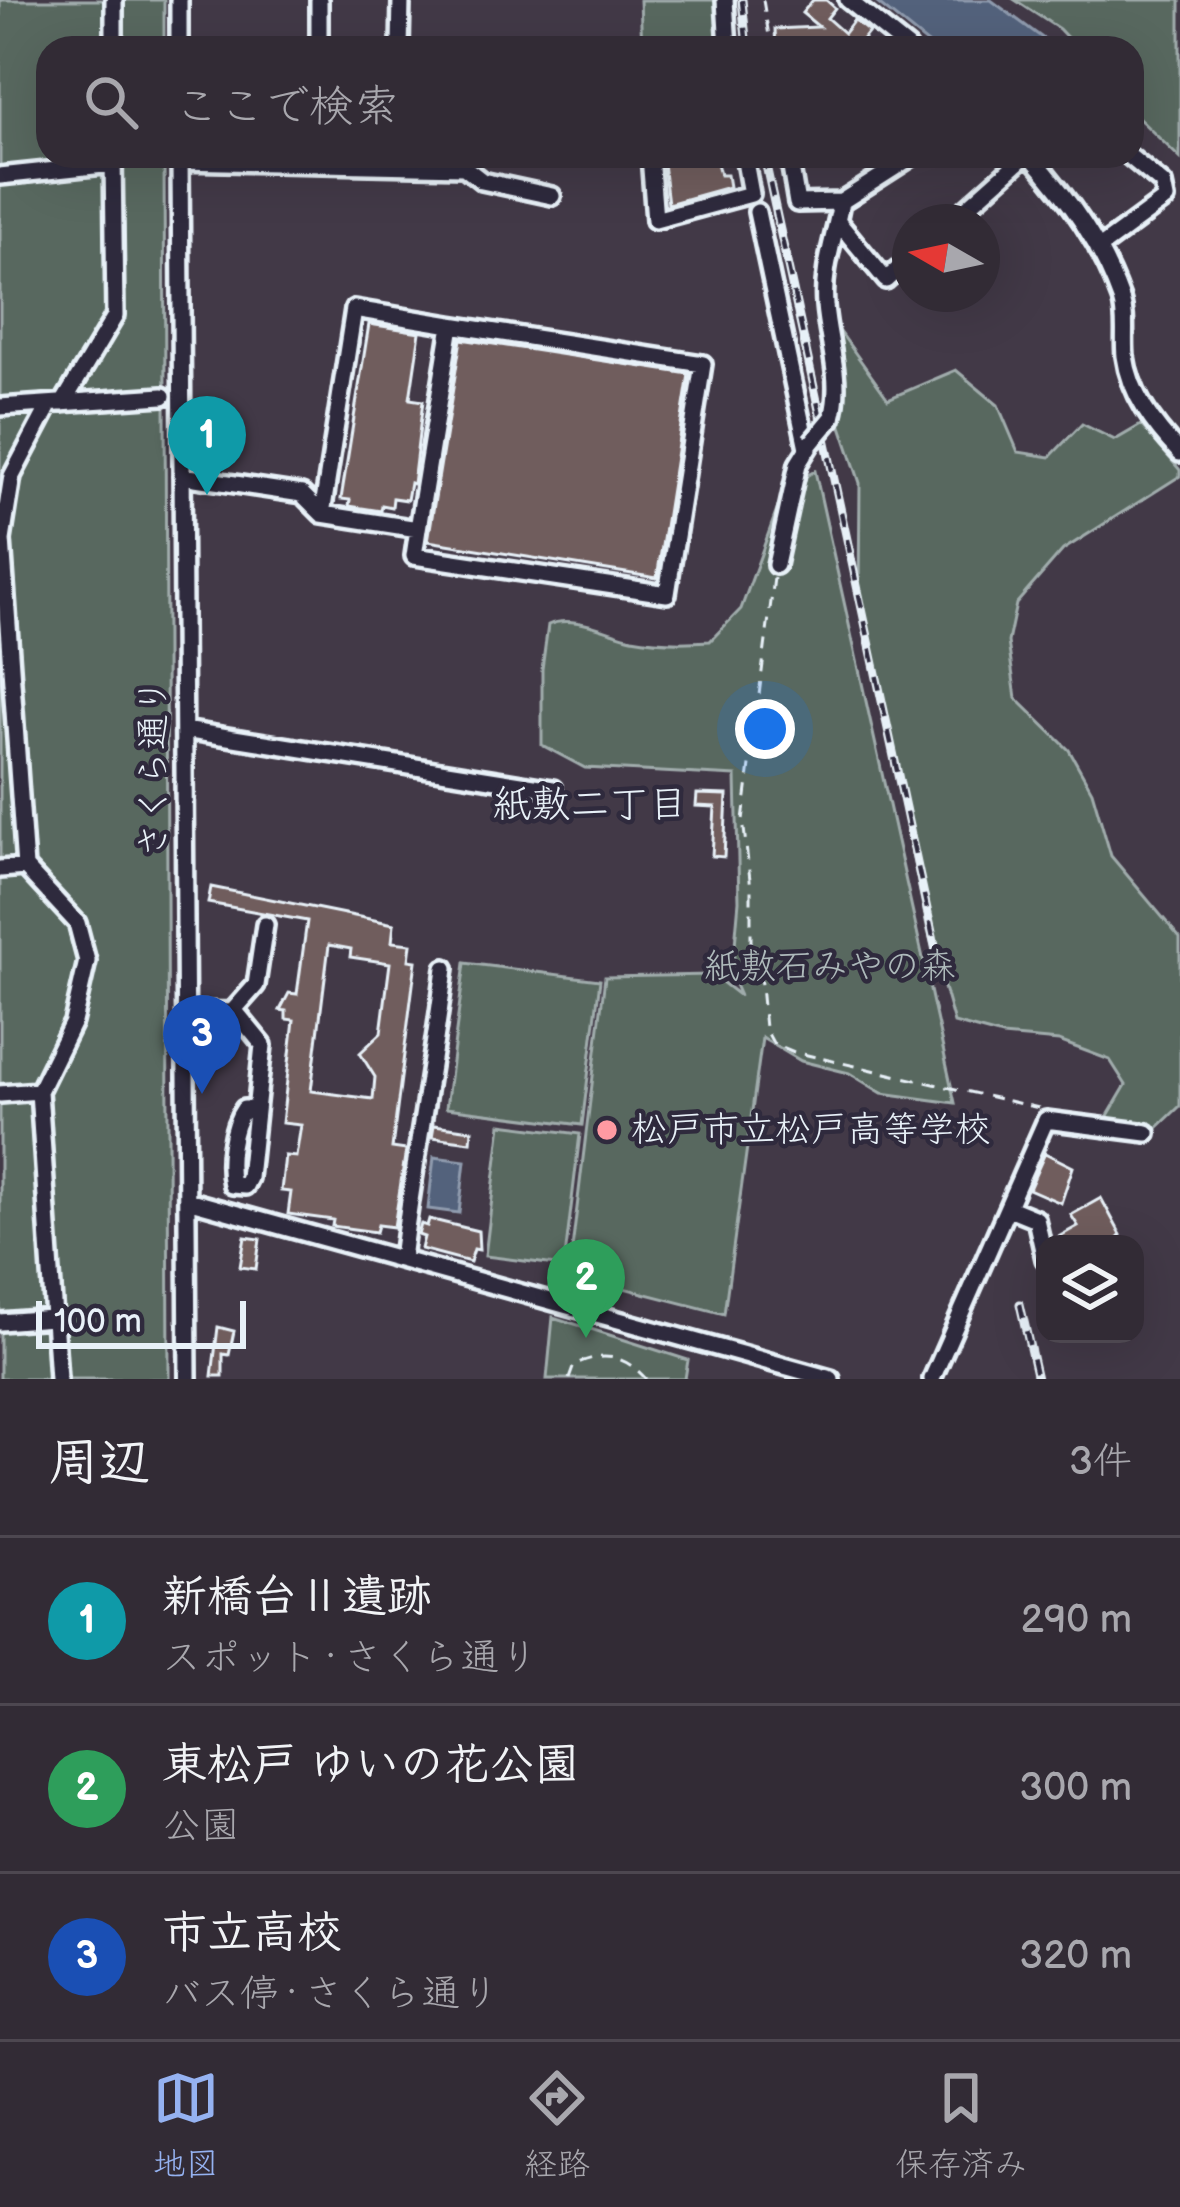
<!DOCTYPE html>
<html lang="ja">
<head>
<meta charset="utf-8">
<style>
  body { margin:0; font-family:"Balsamiq Sans","Klee One",sans-serif; background:#3d3741; color:#f1f3f6 }
  .controls { position:absolute; right:36px; bottom:36px; display:grid; overflow:hidden; border-radius:24px; box-shadow:0 12px 48px #0002 }
  .controls button { width:108px; height:108px; display:grid; place-items:center; padding:0; border:0; border-bottom:3px solid #4d4750; background:#322b35; color:#f1f3f6; font:60px sans-serif }
  .compass { position:absolute; left:892px; top:204px; width:108px; height:108px; border-radius:50%; background:#322b35; box-shadow:0 12px 48px #0002; rotate:279deg }
  .scale { position:absolute; left:36px; bottom:30px; width:210px; box-sizing:border-box; padding-left:12px; border:6px solid #e8f1f8; border-top:0; font-size:33px; line-height:42px; white-space:nowrap; color:#e8f1f8; -webkit-text-stroke:9px #2f2a3d; paint-order:stroke }
  .you { position:absolute; left:765px; top:729px; width:42px; height:42px; margin:-30px; border:9px solid #fff; border-radius:50%; background:#1a73e8; box-shadow:0 0 0 18px #1a73e833 }
  .badge { display:grid; place-items:center; width:78px; height:78px; border-radius:50%; background:#95b2f1; color:#fff; font-size:39px; font-weight:700 }
  .pin { position:absolute; translate:-50% -99px; filter:drop-shadow(0 3px 6px #0008) }
  .pin::after { content:''; position:absolute; top:63px; width:42px; height:36px; background:inherit; clip-path:polygon(0 0,100% 0,50% 100%) }
  .list { margin:0; padding:0; list-style:none }
  h2 { display:flex; justify-content:space-between; align-items:center; height:156px; margin:0; padding:0 48px; font-size:51px }
  h2 small { font-size:39px; font-weight:400; color:#a8a7ad }
  .list li { display:grid; grid-template-columns:78px 1fr auto; gap:36px; align-items:center; box-sizing:border-box; height:168px; padding:0 48px; border-top:3px solid #4d4750 }
  .list b { display:block; font-size:45px; white-space:nowrap }
  .list p { margin:0; font-size:39px; white-space:nowrap; color:#a8a7ad }
  .list em { font-size:39px; font-style:normal; color:#a8a7ad }
  .icon { flex:none; width:66px; height:66px; fill:none; stroke:currentColor; stroke-width:2; stroke-linecap:round; stroke-linejoin:round }
  .map { position:relative; flex:none; width:1180px; height:1379px; overflow:hidden }
  .search { position:absolute; background:#322b35; box-shadow:0 12px 48px #0002; left:36px; right:36px; top:36px; height:132px; display:flex; align-items:center; gap:30px; box-sizing:border-box; padding:0 42px; border-radius:36px; color:#a8a7ad; font-size:45px }
  .sheet { height:660px; background:#322b35 }
  nav { display:flex; justify-content:space-around; align-items:center; box-sizing:border-box; height:168px; border-top:3px solid #4d4750; background:#322b35; font-size:33px; color:#a8a7ad }
  nav a { display:grid; justify-items:center; gap:6px }
  nav .on { color:#95b2f1 }
  .map>svg:first-child { display:block }
  .green { fill:#58675f; stroke:#a0acac; stroke-width:3 }
  .water { fill:#53627c; stroke:#8f9bae; stroke-width:3 }
  .building { fill:#705d5d; stroke:#e8f1f8; stroke-width:3; fill-rule:evenodd }
  .lines { fill:none; stroke-linecap:round; stroke-linejoin:round }
  .minor-casing { stroke:#e8f1f8; stroke-width:24 }
  .path { stroke:#e8f1f8; stroke-width:3; stroke-dasharray:12 9; stroke-linecap:butt }
  .minor { stroke:#2f2a3d; stroke-width:15 }
  .rail-casing { stroke:#e8f1f8; stroke-width:9 }
  .rail { stroke:#2f2a3d; stroke-width:4.5; stroke-dasharray:14; stroke-linecap:butt }
  .minor-bridge-casing { stroke:#e8f1f8; stroke-width:24; stroke-linecap:butt }
  .minor-bridge { stroke:#2f2a3d; stroke-width:15 }
  .poi-dot { fill:#ff9aa2; stroke:#2f2a3d; stroke-width:4.5 }
  .labels { text-anchor:middle; dominant-baseline:central; stroke-width:9; stroke-linejoin:round; paint-order:stroke }
  .street-label { font-size:36px; fill:#e8f1f8; stroke:#2f2a3d }
  .park-label { font-size:36px; fill:#aebabb; stroke:#2f2a3d }
  .poi-label { font-size:36px; fill:#e8f1f8; stroke:#2f2a3d; text-anchor:start }
  .neighbourhood-label { font-size:39px; fill:#e8f1f8; stroke:#2f2a3d }
</style>
</head>
<body>
<div class="map">
<svg width="1180" height="1379" viewBox="0 0 1180 1379">
  <rect width="100%" height="100%" fill="#423947"/>
  <filter id="ink" filterUnits="userSpaceOnUse"><feTurbulence type="fractalNoise" baseFrequency=".00833" numOctaves="2"/><feDisplacementMap in="SourceGraphic" scale="24" xChannelSelector="R" yChannelSelector="G"/><feConvolveMatrix kernelMatrix="1 2 1 2 8 2 1 2 1" color-interpolation-filters="sRGB"/></filter>
  <g filter="url(#ink)">
    <!-- green -->
    <path class="green" d="M0 0H164V48H48V156H164L169 1379H0Z
      M640 0H719L722 48H642Z
      M1015 0H1180V158L1132 112V48H1077L1059 29Z
      M818 301 888 399 956 370 998 405 1018 452 1050 457 1082 424 1115 440 1141 425 1180 470V476L1063 550 1016 604 1008 642 1016 698 1069 750 1092 791 1111 856 1180 938V1106L1157 1128 1116 1129 1106 1119 1126 1085 1110 1060 1059 1041 1002 1036 954 1023 928 931 859 597 860 483 833 402Z
      M815 471 955 1103 882 1093 849 1073 801 1061 762 1038 724 1314 569 1274 605 977 713 975 740 996 732 978 739 901 736 776 585 768 542 745V669L548 625C573 614 606 632 632 638 658 643 683 643 710 641L741 609 785 488Z
      M465 963 600 980 582 1125 446 1108Z
      M501 1124 580 1134 564 1266 485 1256Z
      M553 1317 688 1360 685 1379H547Z"/>
    <!-- water -->
    <path class="water" d="M879 0H991L1056 48H933L877 3Z
      M434 1157 465 1161 459 1213 428 1209Z"/>
    <!-- building -->
    <path class="building" d="M813 0H826L835 8 827 18 844 33 854 20 869 32 856 48H776L775 29 819 27 802 13Z
      M711 156 712 160 716 159 720 175H727L729 187 668 204 663 163Z
      M369 324 420 332 410 399 423 401 413 484 410 483 407 500 393 498 392 507 382 505 381 511 349 506 350 500 341 499Z
      M461 339 689 374 657 578 428 541Z
      M697 794 727 795 724 857 712 856 715 807 696 806Z
      M211 887 394 924 392 942 411 944 409 960 416 961 392 1148 406 1150 394 1227 378 1225 376 1232 332 1226 333 1220 288 1214 291 1192 281 1191 285 1156 296 1157 301 1125 282 1123 294 1020 286 1019V1011L280 1010 289 993 297 994 307 921 208 903ZM329 945 351 949 350 957 390 963 381 1033 360 1053 375 1077 373 1099 311 1091Z
      M434 1125 472 1130 471 1142 432 1137Z
      M1045 1153 1073 1167 1061 1203 1029 1189Z
      M1101 1198 1121 1235 1113 1244H1054L1053 1240 1078 1226 1071 1215Z
      M429 1219 478 1231 479 1250 474 1249 470 1262 421 1249 424 1237 418 1235 421 1224 427 1226Z
      M245 1237 260 1239 256 1269 240 1267Z
      M218 1327 234 1331 229 1355 223 1354V1376H212Z"/>
    <g class="lines">
      <!-- minor casing -->
      <g class="minor-casing">
        <path id="minor" d="M179 0V48
          M319 0V48
          M725 0 728 48
          M848 0 908 48
          M114 48V0
          M400 48 401 0
          M180 156 188 1379
          M650 156 655 220 751 194 744 156
          M789 156 797 203 841 202 913 156
          M1031 156C1069 199 1102 245 1121 299 1127 317 1123 337 1125 356 1130 394 1154 426 1180 453
          M180 161 464 167 482 181 552 196
          M0 176 113 164
          M757 212 807 448
          M838 222 886 280 910 258
          M951 222 1025 156
          M1098 249 1166 199 1163 184 1129 156
          M63 403 115 316 113 156
          M50 404 12 476 2 540 25 867 77 923 87 961 73 1022 39 1091 58 1379
          M0 407 163 396
          M832 418C843 379 828 344 825 305 822 269 835 237 841 202
          M182 476 302 494 322 514 418 529 451 325 354 309 322 514
          M418 529 414 556 667 594 703 364 451 325
          M776 565 798 464 811 443
          M184 730 553 789
          M0 869 25 867
          M186 1011 236 1012 263 1045 249 1178 245 1186 232 1185C227 1163 231 1127 244 1109H256
          M232 1012 256 985 265 925
          M0 1094 39 1091
          M187 1200 831 1379
          M1009 1208 1036 1219 1045 1259
          M402 1259C414 1161 433 1066 445 968
          M0 1322 52 1318
          M932 1379 1046 1120 1147 1133"/>
      </g>
      <!-- path -->
      <path class="path" d="M763 0 771 48
        M774 578 743 820 751 888V959L760 975 765 1028 773 1043 794 1052 1039 1108
        M569 1379 574 1365C603 1351 625 1355 646 1379"/>
      <!-- minor -->
      <use href="#minor" class="minor"/>
      <!-- rail casing -->
      <g class="rail-casing">
        <path id="rail" d="M742 0 747 48
          M764 156 938 960
          M1020 1304 1037 1379"/>
      </g>
      <!-- rail -->
      <use href="#rail" class="rail"/>
      <!-- minor-bridge casing -->
      <g class="minor-bridge-casing">
        <path id="minor-bridge" d="M812 442 832 418"/>
      </g>
      <!-- minor-bridge -->
      <use href="#minor-bridge" class="minor-bridge"/>
    </g>
  </g>
  <!-- markers -->
  <circle class="poi-dot" cx="607" cy="1130" r="12"/>
  <g class="labels">
    <!-- street labels -->
    <g class="street-label">
      <text transform="translate(154 768) rotate(-90)">さくら通り</text>
    </g>
    <!-- park labels -->
    <g class="park-label">
      <text x="830" y="967">紙敷石みやの森</text>
    </g>
    <!-- poi labels -->
    <g class="poi-label">
      <text x="631" y="1130">松戸市立松戸高等学校</text>
    </g>
    <!-- neighbourhood labels -->
    <g class="neighbourhood-label">
      <text x="590" y="805">紙敷二丁目</text>
    </g>
  </g>
</svg>
<div class="controls">
<button><svg class="icon" aria-label="layers" viewBox="0 0 24 24"><path d="M12 4l9 5-9 5-9-5zM3 14l9 5 9-5"/></svg></button>
</div>
<svg class="compass" viewBox="-18 -18 36 36"><path d="M0-13l5 13h-10z" fill="#e53935"/><path d="M0 13l5-13h-10z" fill="#a8a7ad"/></svg>
<div class="scale">100 m</div>
<div class="you"></div>
<div class="pin badge" style="left:207px;top:495px;background:#0f9aa8">1</div>
<div class="pin badge" style="left:586px;top:1338px;background:#2e9e5b">2</div>
<div class="pin badge" style="left:202px;top:1094px;background:#1a4fb4">3</div>
<div class="search"><svg class="icon" aria-label="search" viewBox="0 0 24 24"><circle cx="10" cy="10" r="6"/><path d="M15 15l6 6"/></svg>ここで検索</div>
</div>
<section class="sheet">
<h2>周辺<small>3件</small></h2>
<ul class="list">
<li><span class="badge" style="background:#0f9aa8">1</span><div><b>新橋台Ⅱ遺跡</b><p>スポット · さくら通り</p></div><em>290 m</em></li>
<li><span class="badge" style="background:#2e9e5b">2</span><div><b>東松戸 ゆいの花公園</b><p>公園</p></div><em>300 m</em></li>
<li><span class="badge" style="background:#1a4fb4">3</span><div><b>市立高校</b><p>バス停 · さくら通り</p></div><em>320 m</em></li>
</ul>
</section>
<nav>
<a class="on"><svg class="icon" aria-label="map" viewBox="0 0 24 24"><path d="M3 6l6-2 6 2 6-2v14l-6 2-6-2-6 2zM9 4v14M15 6v14"/></svg>地図</a>
<a><svg class="icon" aria-label="directions" viewBox="0 0 24 24"><path d="M12 3l9 9-9 9-9-9zM9 14v-3h6M13 9l2 2-2 2"/></svg>経路</a>
<a><svg class="icon" aria-label="saved" viewBox="0 0 24 24"><path d="M7 4h10v16l-5-4-5 4z"/></svg>保存済み</a>
</nav>
</body>
</html>
